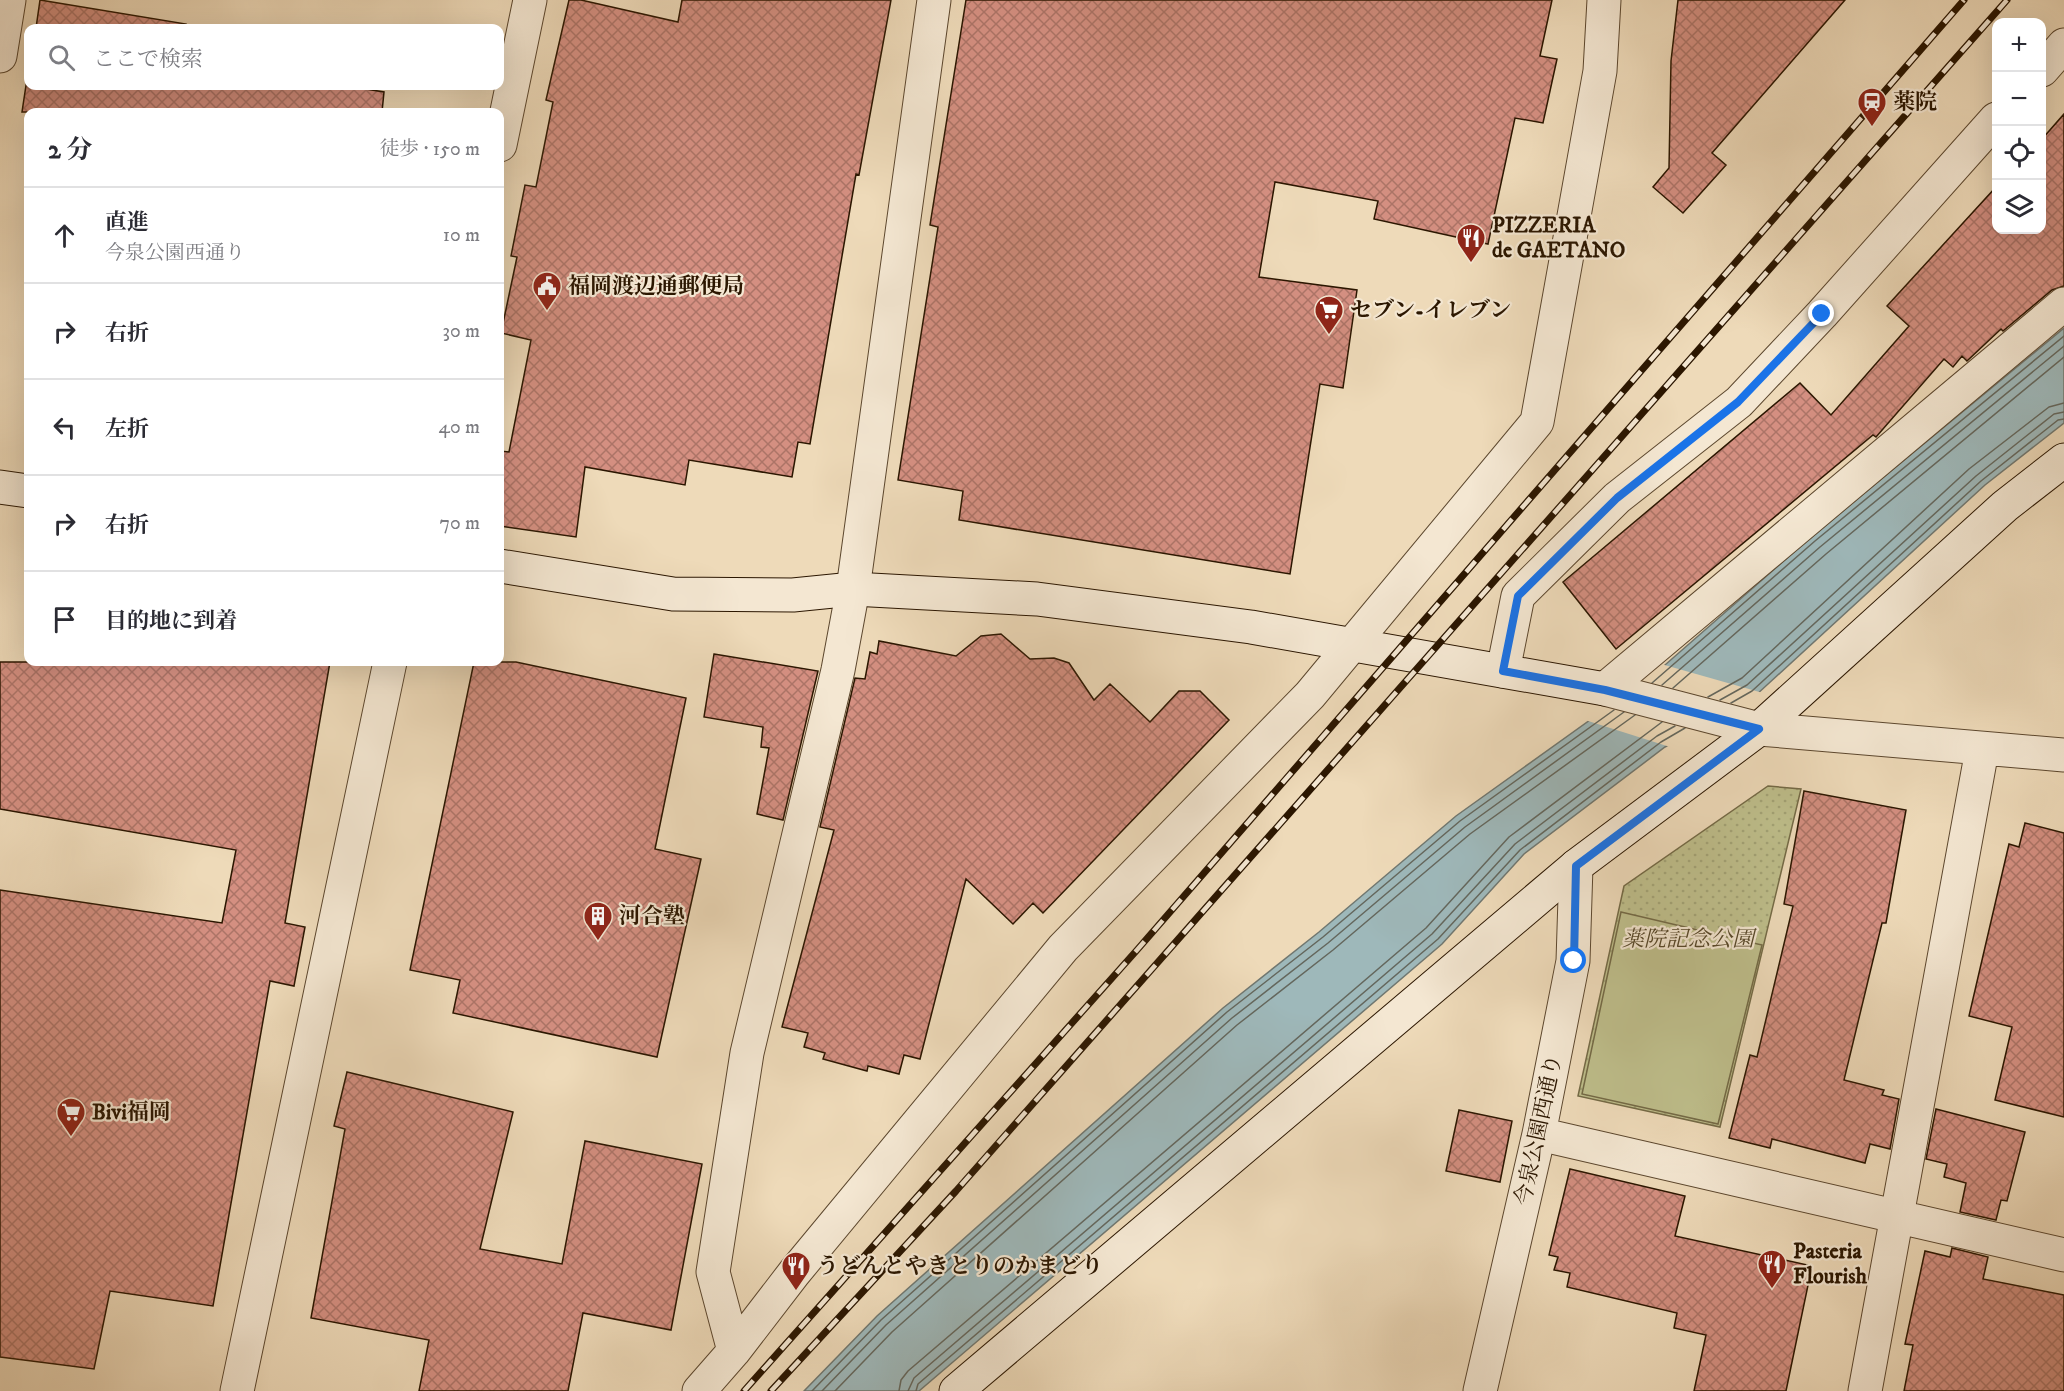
<!DOCTYPE html>
<html lang="ja">
<head>
<meta charset="utf-8">
<style>
  body { margin:0; font-family:"IM FELL DW Pica","Noto Serif JP",serif; background:#f7f7f7; color:#2b2b33 }
  .controls { position:absolute; right:18px; top:18px; display:grid; overflow:hidden; border-radius:12px; box-shadow:0 6px 24px #0002 }
  .controls button { width:54px; height:54px; display:grid; place-items:center; padding:0; border:0; border-bottom:2px solid #e1e1e2; background:#fff; color:#2b2b33; font:30px sans-serif }
  .stop { position:absolute; width:18px; height:18px; margin:-14px; border:4px solid #1a73e8; border-radius:50%; background:#fff }
  .stop.end { background:#1a73e8; border-color:#fff; box-shadow:0 2px 6px #0008 }
  .list { margin:0; padding:0; list-style:none }
  h2 { display:flex; justify-content:space-between; align-items:center; height:78px; margin:0; padding:0 24px; font-size:26px }
  h2 small { font-size:20px; font-weight:400; color:#7c7c81 }
  .list li { display:grid; grid-template-columns:39px 1fr auto; gap:18px; align-items:center; box-sizing:border-box; height:96px; padding:0 24px; border-top:2px solid #e1e1e2 }
  .list b { display:block; font-size:22px; white-space:nowrap }
  .list p { margin:0; font-size:20px; white-space:nowrap; color:#7c7c81 }
  .list em { font-size:20px; font-style:normal; color:#7c7c81 }
  .icon { flex:none; width:33px; height:33px; fill:none; stroke:currentColor; stroke-width:2; stroke-linecap:round; stroke-linejoin:round }
  .map { position:relative; flex:none; width:2064px; height:1391px; overflow:hidden }
  .search { position:absolute; background:#fff; box-shadow:0 6px 24px #0002; left:24px; top:24px; width:480px; height:66px; display:flex; align-items:center; gap:15px; box-sizing:border-box; padding:0 21px; border-radius:12px; color:#7c7c81; font-size:22px }
  .panel { position:absolute; background:#fff; box-shadow:0 6px 24px #0002; left:24px; top:108px; width:480px; height:558px; border-radius:12px }
  .map>svg:first-child { display:block }
  .grass { fill:url(#grass-dots); stroke:#746a46; stroke-width:1.5 }
  .pitch { fill:#bebe8b; stroke:#746a46; stroke-width:1.5 }
  .water { fill:#9eb8ba; stroke:#707770; stroke-width:1.5 }
  .pier { fill:#eedab9 }
  .lines { fill:none; stroke-linecap:round; stroke-linejoin:round }
  .shore { stroke:#64675d; stroke-width:1.5 }
  .building { fill:url(#building-cross-hatch); stroke:#2b1600; stroke-width:1.5 }
  .street-casing { stroke:#5c472e; stroke-width:35 }
  .secondary-casing { stroke:#2b1600; stroke-width:35 }
  .street { stroke:#f4e7d2; stroke-width:33 }
  .secondary { stroke:#f4e7d2; stroke-width:33 }
  .rail-casing { stroke:#2b1600; stroke-width:7 }
  .rail { stroke:#f4e7d2; stroke-width:4.5; stroke-dasharray:14; stroke-linecap:butt }
  .route { stroke:#1a73e8; stroke-width:8 }
  .labels { text-anchor:middle; dominant-baseline:central; stroke-width:4.5; stroke-linejoin:round; paint-order:stroke }
  .poi-label { font-size:22px; font-weight:bold; fill:#2b1600; stroke:#f4e7d2; text-anchor:start }
  .park-label { font-size:22px; font-style:italic; fill:#57482a; stroke:#f4e7d2 }
  .street-label { font-size:22px; fill:#2b1600; stroke:#f4e7d2 }
</style>
</head>
<body>
<div class="map">
<svg width="2064" height="1391" viewBox="0 0 2064 1391">
  <defs>
    <pattern id="grass-dots" width="8" height="8" patternUnits="userSpaceOnUse" patternTransform="scale(1.5)"><rect width="8" height="8" fill="#bebe8b"/><path d="M2 2h.1M6 6h.1" fill="none" stroke="#a3a376" stroke-width="1.8" stroke-linecap="round"/></pattern>
    <pattern id="building-cross-hatch" width="8" height="8" patternUnits="userSpaceOnUse" patternTransform="scale(1.5)"><rect width="8" height="8" fill="#d48f81"/><path d="M0 0l8 8M0 8l8-8" fill="none" stroke="#ac7467"/></pattern>
  </defs>
  <rect width="100%" height="100%" fill="#eedab9"/>
  <filter id="stains"><feTurbulence type="fractalNoise" baseFrequency=".00333" numOctaves="4"/><feColorMatrix values="0 0 0 0 .2 0 0 0 0 .09 0 0 0 0 .02 0 0 0 .5 -.17"/></filter>
  <radialGradient id="worn" r=".72"><stop offset=".6" stop-color="#630" stop-opacity="0"/><stop offset="1" stop-color="#630" stop-opacity=".3"/></radialGradient>
  <!-- grass -->
  <path class="grass" d="M1768 786 1801 789 1720 1127 1578 1096 1624 886Z"/>
  <!-- pitch -->
  <path class="pitch" d="M1621 912 1762 945 1718 1124 1582 1094Z"/>
  <!-- water -->
  <path class="water" d="M2064 328V423L1985 485 1755 696 1665 747 1524 854 1442 944 919 1391H804L877 1316 1223 1008 1319 932 1456 816 1657 672 1811 537Z"/>
  <!-- pier -->
  <path class="pier" d="M1661 664 1763 693 1670 747 1585 720Z"/>
  <g class="lines">
    <!-- shore -->
    <path class="shore" d="M1652 683 1815 541 2064 336
      M1662 685 1820 547 2064 346
      M1673 688 1826 554 2064 357
      M1708 697 1742 678 1969 469 2049 407 2064 403
      M1720 700 1747 685 1976 476 2054 414 2064 412
      M1731 703 1752 691 1981 481 2058 420 2064 419
      M812 1391 881 1320 1227 1012 1323 937 1460 821 1614 710
      M822 1391 886 1325 1232 1018 1328 943 1465 827 1624 712
      M835 1391 892 1332 1237 1025 1333 950 1470 834 1635 715
      M899 1391 901 1380 908 1371 1426 928 1509 837 1662 722
      M908 1391 914 1378 1432 934 1515 844 1657 736 1675 726
      M916 1391 918 1384 1438 939 1520 850 1661 742 1685 728"/>
  </g>
  <!-- building -->
  <path class="building" d="M40 0 186 24 185 28H36Z
    M569 0H581L678 22 682 0H891L859 175 856 174 810 444 798 442 792 477 689 460 685 485 585 467 576 537 500 526V451L509 452 531 340 501 333 517 257 511 256 525 185 536 187 553 102 546 100Z
    M966 0H1552L1540 56 1557 59 1543 123 1515 118 1488 244 1374 219 1378 201 1275 182 1259 277 1357 290 1343 388 1320 384 1290 574 959 520 963 491 898 480 938 227 930 225Z
    M1678 0H1845L1712 153 1726 165 1683 213 1653 187 1669 168 1671 61Z
    M28 72V86H347L384 92 382 112H22Z
    M2064 114V286L2052 290 2003 331 2001 329 1967 361 1962 356 1953 367 1944 359 1876 437 1873 435 1616 649 1563 582 1800 383 1831 415 1909 326 1887 306 1996 187V230H2042V139Z
    M1001 634 1030 659 1054 658 1069 663 1094 700 1110 684 1150 722 1179 691H1200L1229 720 1043 913 1033 903 1013 924 966 879 920 1059 904 1055 899 1074 868 1066 867 1071 823 1059 825 1053 804 1047 808 1033 782 1027 834 830 820 827 855 678 865 679 870 652 877 654 879 641 956 656 981 636Z
    M714 654 818 671 783 820 757 814 769 748 761 747 763 727 704 717Z
    M0 662H330L285 923 305 927 294 986 270 981 213 1306 110 1291 94 1369 0 1357V890L222 923 236 850 0 809Z
    M474 662H516L686 698 655 849 701 859 657 1057 453 1013 460 980 410 970Z
    M1804 791 1906 810 1886 923H1882L1844 1080 1884 1090 1882 1095 1899 1099 1890 1149 1870 1144 1865 1163 1772 1139 1770 1148 1729 1138 1750 1055 1757 1057 1793 906 1784 904Z
    M2025 823 2064 833V1117L1995 1100 2012 1027 1969 1016 2009 844 2019 847Z
    M347 1072 513 1112 480 1249 562 1264 585 1141 702 1164 671 1330 583 1313 568 1391H419L429 1340 311 1318 345 1129 334 1126Z
    M1936 1109 2025 1132 2007 1201 2001 1200 1996 1220 1960 1212 1966 1183 1944 1177 1947 1164 1926 1159Z
    M1459 1110 1512 1121 1500 1182 1446 1171Z
    M1570 1169 1685 1196 1675 1236 1812 1266 1786 1391H1694L1706 1335 1674 1328 1677 1313 1567 1287 1570 1273 1554 1270 1558 1257 1549 1255Z
    M1952 1248 1988 1257 1983 1279 2064 1295V1391H1904L1913 1345 1905 1344 1925 1251 1950 1257Z"/>
  <g class="lines">
    <!-- street casing -->
    <g class="street-casing">
      <path id="street" d="M0 56 9 0
        M2042 70 2064 45
        M500 145 530 0
        M1503 671 1518 596 1617 498 1739 402 1822 314 1996 119
        M1605 689 2064 304
        M1605 689 1759 729 2064 755
        M1539 1134 2064 1255
        M734 1351 713 1272 747 1053 838 670 853 589 934 0
        M237 1391 390 662
        M699 1391 734 1351 794 1273 1063 948 1310 695 1537 422 1600 71 1604 0
        M1480 1391 1539 1134 1573 961 1576 866
        M1865 1391 1982 750"/>
    </g>
    <!-- secondary casing -->
    <g class="secondary-casing">
      <path id="secondary" d="M0 487 28 491
        M500 566 673 594 793 595 853 589 1037 599 1251 627 1605 689
        M956 1391 1576 866 1759 729 2005 506 2064 460"/>
    </g>
    <!-- street -->
    <use href="#street" class="street"/>
    <!-- secondary -->
    <use href="#secondary" class="secondary"/>
    <!-- rail casing -->
    <g class="rail-casing">
      <path id="rail" d="M744 1391 1137 950 1964 0
        M771 1391 956 1191 2007 0"/>
    </g>
    <!-- rail -->
    <use href="#rail" class="rail"/>
  </g>
  <g class="lines">
    <!-- route -->
    <path class="route" d="M1574 961 1576 866 1759 729 1605 690 1503 671 1518 596 1617 498 1738 402 1822 314"/>
  </g>
  <!-- icons -->
  <defs>
    <g id="station-pin" transform="scale(1.5)"><path d="M0 17L-7.5 6A9.5 9.5 0 1 1 7.5 6Z" fill="#8f2418" stroke="#f4e7d2"/><path d="M-3-6H3Q5-6 5-4V2Q5 4 3 4L4.5 6H3L1.5 4h-3L-3 6H-4.5L-3 4Q-5 4-5 2V-4Q-5-6-3-6ZM-3.5-4v3h7v-3ZM-3.5 1v1.5H-2V1ZM2 1v1.5H3.5V1Z" fill="#fff"/></g>
    <g id="restaurant-pin" transform="scale(1.5)"><path d="M0 17L-7.5 6A9.5 9.5 0 1 1 7.5 6Z" fill="#8f2418" stroke="#f4e7d2"/><path d="M-5-6h1v4h1v-4h1v4h1v-4h1v5L-1.5 .5V6h-2V.5L-5-1ZM5-6V6H3V1.5H1.5Q1.5-4 5-6Z" fill="#fff"/></g>
    <g id="civic-pin" transform="scale(1.5)"><path d="M0 17L-7.5 6A9.5 9.5 0 1 1 7.5 6Z" fill="#8f2418" stroke="#f4e7d2"/><path d="M-.6-6.5H3V-4.5H.6V-3L4-1V1h2V6H-6V1h2V-1L-.6-3ZM-1.2 2.5V6h2.4V2.5Z" fill="#fff"/></g>
    <g id="supermarket-pin" transform="scale(1.5)"><path d="M0 17L-7.5 6A9.5 9.5 0 1 1 7.5 6Z" fill="#8f2418" stroke="#f4e7d2"/><path d="M-6-5.5h2.5l.6 2H6L4.5 2H-2.5L-4.4-4H-6ZM-1.5 3.2a1.3 1.3 0 1 0 .1 0ZM3 3.2a1.3 1.3 0 1 0 .1 0Z" fill="#fff"/></g>
    <g id="building-pin" transform="scale(1.5)"><path d="M0 17L-7.5 6A9.5 9.5 0 1 1 7.5 6Z" fill="#8f2418" stroke="#f4e7d2"/><path d="M-4-6H4V6H1V3H-1V6H-4ZM-2.5-4.3h1.7v1.8h-1.7ZM.8-4.3h1.7v1.8H.8ZM-2.5-1h1.7V.8h-1.7ZM.8-1h1.7V.8H.8Z" fill="#fff"/></g>
  </defs>
  <g fill-rule="evenodd">
    <use href="#station-pin" x="1872" y="102"/>
    <use href="#restaurant-pin" x="1471" y="238"/>
    <use href="#civic-pin" x="547" y="286"/>
    <use href="#supermarket-pin" x="1329" y="310"/>
    <use href="#building-pin" x="598" y="916"/>
    <use href="#supermarket-pin" x="71" y="1112"/>
    <use href="#restaurant-pin" x="1772" y="1264"/>
    <use href="#restaurant-pin" x="796" y="1266"/>
  </g>
  <g class="labels">
    <!-- poi labels -->
    <g class="poi-label">
      <text x="1893" y="102">薬院</text>
      <text x="1492" y="225">PIZZERIA<tspan x="1492" dy="25">de GAETANO</tspan></text>
      <text x="568" y="286">福岡渡辺通郵便局</text>
      <text x="1350" y="310">セブン-イレブン</text>
      <text x="619" y="916">河合塾</text>
      <text x="92" y="1112">Bivi福岡</text>
      <text x="1793" y="1251">Pasteria<tspan x="1793" dy="25">Flourish</tspan></text>
      <text x="817" y="1266">うどんとやきとりのかまどり</text>
    </g>
    <!-- park labels -->
    <g class="park-label">
      <text x="1688" y="939">薬院記念公園</text>
    </g>
    <!-- street labels -->
    <g class="street-label">
      <text transform="translate(1539 1130) rotate(-78)">今泉公園西通り</text>
    </g>
  </g>
  <rect width="100%" height="100%" filter="url(#stains)"/>
  <rect width="100%" height="100%" fill="url(#worn)"/>
</svg>
<div class="controls">
<button>+</button>
<button>−</button>
<button><svg class="icon" aria-label="locate" viewBox="0 0 24 24"><circle cx="12" cy="12" r="6"/><path d="M12 2v4M12 18v4M2 12h4M18 12h4"/></svg></button>
<button><svg class="icon" aria-label="layers" viewBox="0 0 24 24"><path d="M12 4l9 5-9 5-9-5zM3 14l9 5 9-5"/></svg></button>
</div>
<div class="stop" style="left:1574px;top:961px"></div>
<div class="stop end" style="left:1822px;top:314px"></div>
<div class="search"><svg class="icon" aria-label="search" viewBox="0 0 24 24"><circle cx="10" cy="10" r="6"/><path d="M15 15l6 6"/></svg>ここで検索</div>
<section class="panel">
<h2>2 分<small>徒歩 · 150 m</small></h2>
<ul class="list">
<li><svg class="icon" aria-label="ahead" viewBox="0 0 24 24"><path d="M12 20V5M6 11l6-6 6 6"/></svg><div><b>直進</b><p>今泉公園西通り</p></div><em>10 m</em></li>
<li><svg class="icon" aria-label="right" viewBox="0 0 24 24"><path d="M7 20v-9h11M14 6l5 5-5 5"/></svg><div><b>右折</b></div><em>30 m</em></li>
<li><svg class="icon" aria-label="left" viewBox="0 0 24 24"><path d="M17 20v-9H6M10 6l-5 5 5 5"/></svg><div><b>左折</b></div><em>40 m</em></li>
<li><svg class="icon" aria-label="right" viewBox="0 0 24 24"><path d="M7 20v-9h11M14 6l5 5-5 5"/></svg><div><b>右折</b></div><em>70 m</em></li>
<li><svg class="icon" aria-label="arrive" viewBox="0 0 24 24"><path d="M6 21V4h12l-3 4 3 4H6"/></svg><div><b>目的地に到着</b></div></li>
</ul>
</section>
</div>
</body>
</html>
